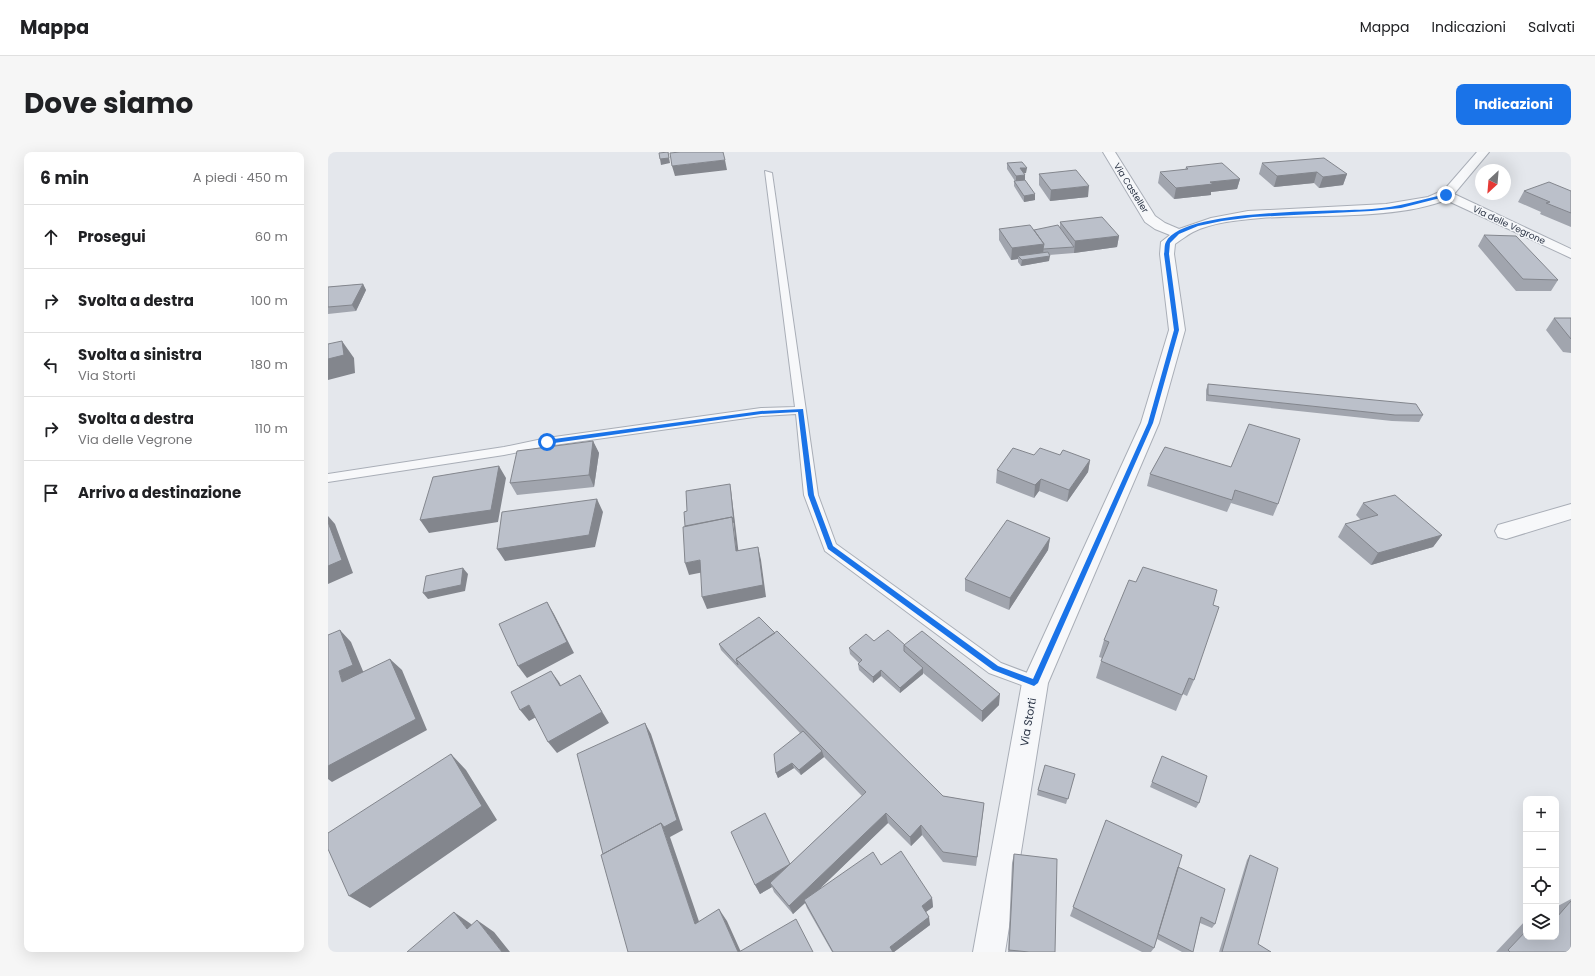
<!DOCTYPE html>
<html lang="it">
<head>
<meta charset="utf-8">
<style>
  body { margin:0; font-family:Poppins,sans-serif; background:#f6f6f6; color:#202124 }
  .controls { position:absolute; right:12px; bottom:12px; display:grid; overflow:hidden; border-radius:8px; box-shadow:0 4px 16px #0002 }
  .controls button { width:36px; height:36px; display:grid; place-items:center; padding:0; border:0; border-bottom:1px solid #e0e0e0; background:#fff; color:#202124; font:20px sans-serif }
  .compass { position:absolute; left:1147px; top:12px; width:36px; height:36px; border-radius:50%; background:#fff; box-shadow:0 4px 16px #0002; rotate:206deg }
  .stop { position:absolute; width:12px; height:12px; margin:-9px; border:3px solid #1a73e8; border-radius:50%; background:#fff }
  .stop.end { background:#1a73e8; border-color:#fff; box-shadow:0 1px 4px #0008 }
  .list { margin:0; padding:0; list-style:none }
  h2 { display:flex; justify-content:space-between; align-items:center; height:52px; margin:0; padding:0 16px; font-size:17px }
  h2 small { font-size:13px; font-weight:400; color:#757577 }
  .list li { display:grid; grid-template-columns:26px 1fr auto; gap:12px; align-items:center; box-sizing:border-box; height:64px; padding:0 16px; border-top:1px solid #e0e0e0 }
  .list b { display:block; font-size:15px; white-space:nowrap }
  .list p { margin:0; font-size:13px; white-space:nowrap; color:#757577 }
  .list em { font-size:13px; font-style:normal; color:#757577 }
  .icon { flex:none; width:22px; height:22px; fill:none; stroke:currentColor; stroke-width:2; stroke-linecap:round; stroke-linejoin:round }
  .map { position:relative; flex:none; width:1243px; height:800px; overflow:hidden; border-radius:8px }
  header { display:flex; align-items:center; gap:24px; box-sizing:border-box; height:56px; padding:0 20px; background:#fff; border-bottom:1px solid #e0e0e0 }
  header strong { font-size:19px }
  nav { display:flex; gap:22px; margin-inline-start:auto; font-size:14px }
  .intro { display:flex; align-items:center; justify-content:space-between; box-sizing:border-box; height:96px; padding:0 24px }
  h1 { margin:0; font-size:28px }
  .button { padding:10px 18px; border-radius:8px; background:#1a73e8; color:#fff; font-size:14px; font-weight:700 }
  main { display:flex; gap:24px; padding:0 24px }
  aside { flex:1; background:#fff; border-radius:8px; box-shadow:0 4px 16px #0002 }
  .map>svg:first-child { display:block }
  .lines { fill:none; stroke-linecap:round; stroke-linejoin:round }
  .service-casing { stroke:#a9aeb7; stroke-width:2 }
  .minor-casing { stroke:#a9aeb7; stroke-width:2 }
  .service { fill:#f7f8fa; fill-rule:evenodd }
  .minor { fill:#f7f8fa; fill-rule:evenodd }
  .wall { fill:#a1a5ae }
  .shaded-wall { fill:#83868d }
  .building { fill:#bbc0ca; stroke:#83868d }
  .route { fill:#1a73e8 }
  .labels { text-anchor:middle; dominant-baseline:central; stroke-width:3; stroke-linejoin:round; paint-order:stroke }
  .far-street-label { font-size:9px; fill:#2b3445; stroke:#f4f6f9 }
  .street-label { font-size:11px; fill:#2b3445; stroke:#f4f6f9 }
</style>
</head>
<body>
<header>
<strong>Mappa</strong>
<nav><a>Mappa</a><a>Indicazioni</a><a>Salvati</a></nav>
</header>
<div class="intro"><h1>Dove siamo</h1><a class="button">Indicazioni</a></div>
<main>
<aside>
<h2>6 min<small>A piedi · 450 m</small></h2>
<ul class="list">
<li><svg class="icon" aria-label="ahead" viewBox="0 0 24 24"><path d="M12 20V5M6 11l6-6 6 6"/></svg><div><b>Prosegui</b></div><em>60 m</em></li>
<li><svg class="icon" aria-label="right" viewBox="0 0 24 24"><path d="M7 20v-9h11M14 6l5 5-5 5"/></svg><div><b>Svolta a destra</b></div><em>100 m</em></li>
<li><svg class="icon" aria-label="left" viewBox="0 0 24 24"><path d="M17 20v-9H6M10 6l-5 5 5 5"/></svg><div><b>Svolta a sinistra</b><p>Via Storti</p></div><em>180 m</em></li>
<li><svg class="icon" aria-label="right" viewBox="0 0 24 24"><path d="M7 20v-9h11M14 6l5 5-5 5"/></svg><div><b>Svolta a destra</b><p>Via delle Vegrone</p></div><em>110 m</em></li>
<li><svg class="icon" aria-label="arrive" viewBox="0 0 24 24"><path d="M6 21V4h12l-3 4 3 4H6"/></svg><div><b>Arrivo a destinazione</b></div></li>
</ul>
</aside>
<div class="map">
<svg width="1243" height="800" viewBox="0 0 1243 800">
  <rect width="100%" height="100%" fill="#e4e7ec"/>
  <g class="lines">
    <!-- service casing -->
    <g class="service-casing">
      <path id="service" d="M437 19 444 21 490 343 508 392 673 511 713 526 715 531 713 536 707 538 661 521 497 399 476 343 468 262 433 264 219 294 176 303 0 330V322L176 295 219 286 433 256 467 255Z"/>
    </g>
    <!-- minor casing -->
    <g class="minor-casing">
      <path id="minor" d="M775 0H787L827 64 837 71 851 77 883 66 920 59 1058 52 1100 45 1116 38 1149 0H1161L1126 42 1243 97V106L1118 48C1067 68 988 62 933 66 911 68 885 70 865 80 859 83 853 88 847 92L846 102 857 178 831 271 720 531 677 800H645L694 531 813 271 841 178 832 102 833 90 842 83 827 77 817 70Z
        M1243 352V367L1178 387 1170 385 1167 379 1170 373Z"/>
    </g>
    <!-- service -->
    <use href="#service" class="service"/>
    <!-- minor -->
    <use href="#minor" class="minor"/>
  </g>
  <!-- wall -->
  <path class="wall" d="M679 11 698 21H696L697 23V28L707 48 696 50 686 34V29H687L679 17Z
    M934 11 1019 22 1015 33 991 36 986 31 946 35 931 22Z
    M858 15 912 27 909 37 883 40V43L846 47 830 31 832 20 857 18Z
    M711 22 760 45 722 49 711 33Z
    M1196 39H1243V75L1212 62 1213 60 1190 50Z
    M732 70 791 84 789 95 746 101 721 103V109L693 114 690 110V107L683 108 671 88V77L706 78 732 75Z
    M1156 83 1230 128 1223 139H1188L1150 94Z
    M35 132 38 138 28 159 0 162V135Z
    M1226 166H1243V201L1235 200 1218 178Z
    M880 232 1095 263 1091 270 1064 269 878 249V238Z
    M265 289 271 301 266 335 189 343 182 331Z
    M837 295 950 352 945 364 903 351 899 360 819 334 822 322Z
    M732 303 762 308 760 320 739 350 711 339 706 346 668 331 669 318Z
    M1035 351 1114 383 1105 395 1043 413 1010 385 1017 372 1033 368 1028 363Z
    M722 386 720 398 681 458 637 439V427Z
    M808 430 866 528 859 544 855 542 848 559 768 526 774 506 771 505 776 488Z
    M447 481 615 644 656 651 648 714 615 710 594 683 583 694 560 671 491 737 553 713 604 746 605 755 598 760 602 773 566 800H504L479 756 477 751 465 762 446 740 444 735 432 742 427 733 462 712 534 644 496 605 473 623 466 616 450 626 448 621 472 581 393 498 391 492Z
    M546 489 577 493 671 553 654 570 595 521V522L572 541 553 524 545 531 531 518 530 512 531 511 522 502 521 496Z
    M832 610 871 651 868 656 822 635Z
    M747 622 738 652 709 643 710 638Z
    M778 668 850 715 887 772 884 776 872 771 865 800H854L829 787 826 796 823 800H814L742 764Z
    M686 702 727 800H680L684 711Z
    M922 703 930 792 943 800H891L919 708Z
    M1243 747V800H1168L1198 768V785H1228V755Z"/>
  <!-- shaded-wall -->
  <path class="shaded-wall" d="M340 0 342 11 333 13 332 7Z
    M397 8 399 18 347 24 344 14Z
    M692 16H699L698 21 692 22Z
    M989 20 986 31 946 35 949 24Z
    M1019 22 1015 33 991 36 995 25Z
    M697 23V29L688 30V24Z
    M912 27 909 37 883 40V43L846 47 848 36 882 30Z
    M761 34 760 45 722 49 723 38Z
    M707 42V48L696 50V44Z
    M791 84 789 95 746 101 747 89Z
    M716 92 715 103 690 104V107L683 108 684 96Z
    M722 104 721 109 693 114 694 108Z
    M35 132 38 138 28 159 24 153Z
    M14 189 26 206 27 221 0 228V207Z
    M265 289 271 301 266 335 261 323Z
    M762 308 760 320 739 350 741 338Z
    M171 314 178 326 170 370 101 381 92 368Z
    M713 327 711 339 706 346 707 333Z
    M402 332 403 338 412 412 408 399Z
    M269 347 275 360 267 395 177 409 169 397Z
    M0 364 7 372 25 421 0 432Z
    M1114 383 1105 395 1043 413 1050 401Z
    M722 386 720 398 681 458 682 446Z
    M430 395 433 408 438 445 379 457 374 445Z
    M372 408 376 420 361 423 357 411Z
    M135 416 140 422 137 439 100 447 95 441Z
    M219 450 226 462 246 501 199 526 190 514Z
    M12 478 23 490 37 524 14 530 11 519Z
    M62 507 74 518 99 578 4 630 0 627V614Z
    M595 516V522L572 541V536Z
    M553 518V524L545 531V525Z
    M223 519 231 530 239 545 232 534Z
    M252 523 281 571 229 601 220 590Z
    M672 542 671 553 654 570V559Z
    M201 553 210 564 201 569 192 558Z
    M317 571 323 582 355 678 342 685 376 784 367 772 333 671Z
    M494 599 496 605 473 623 471 618Z
    M123 602 138 618 169 668 42 756 21 744Z
    M464 611 466 616 450 626 448 621Z
    M656 651 655 661 648 714 649 705Z
    M558 661 560 671 477 751 476 748 477 751 465 762 461 754Z
    M593 673 594 683 583 694 582 685Z
    M462 712 442 731 444 735 432 742 427 733Z
    M604 746 605 755 595 762 594 754Z
    M391 757 399 769 413 800H410Z
    M126 760 143 772 156 788 139 777Z
    M601 765 602 773 566 800H563L562 795Z
    M149 768 166 780 182 800H174Z"/>
  <!-- building -->
  <path class="building" d="M340 0 341 6 332 7 331 1Z
    M352 0H395L397 8 344 14 342 1Z
    M996 6 1019 22 995 25 989 20 949 24 934 11Z
    M694 10 699 16H692L697 23 688 24 679 11Z
    M894 11 912 27 882 30 885 32 848 36 832 20 860 17 858 15Z
    M748 18 761 34 723 38 711 22Z
    M697 28 707 42 696 44 686 29Z
    M1221 30 1243 39V61L1218 51 1222 50 1196 39Z
    M774 65 791 84 747 89 732 70Z
    M702 73 716 92 684 96 671 77Z
    M730 73 746 95 715 97 716 92 706 78Z
    M1156 83 1188 84 1230 128 1195 127Z
    M720 100 722 104 694 108 690 104Z
    M35 132 24 153 0 155V135Z
    M1226 166H1243V187Z
    M14 189 16 203 0 207V192Z
    M880 232 1088 252 1095 263H1067L880 243Z
    M921 272 972 287 950 352 907 338 904 348 822 322 837 295 903 315Z
    M265 289 261 323 182 331 189 299Z
    M685 296 706 303 712 296 732 303 735 298 762 308 741 338 713 327 707 333 669 318Z
    M171 314 163 358 92 368 105 325Z
    M402 332 406 371 404 365 357 374 356 360 359 359 358 339Z
    M1067 343 1114 383 1050 401 1017 372 1050 363 1035 351Z
    M269 347 261 383 169 397 174 360Z
    M404 365 408 399 430 395 435 433 374 445 372 408 357 411 355 375Z
    M679 368 722 386 682 446 637 427Z
    M0 370 14 408 0 414Z
    M815 415 889 438 885 453 891 455 866 528 861 526 854 543 773 509 781 490 776 488 801 428 808 430Z
    M135 416 133 433 95 441 98 424Z
    M219 450 239 490 190 514 171 472Z
    M431 465 447 481 408 507 410 513 391 492Z
    M12 478 25 513 11 519 14 530 62 507 88 567 0 614V483Z
    M560 478 577 493H576V499L595 516 572 536 553 518 545 525 530 512 534 508 521 496 538 482 546 489Z
    M449 479 615 644 656 651 649 705 615 700 593 673 582 685 558 661 461 754 442 731 538 640 408 507Z
    M594 479 672 542 654 559 576 493Z
    M223 519 232 534 252 523 274 560 220 590 201 553 192 558 183 540Z
    M317 571 349 668 336 675 333 671 275 702 249 602Z
    M475 579 494 599 471 618 464 611 448 621 446 602Z
    M123 602 154 654 21 744 0 697V681Z
    M834 604 879 624 871 651 824 630Z
    M717 613 747 622 740 647 710 638Z
    M437 661 462 712 427 733 403 680Z
    M778 668 854 703 826 796 745 755Z
    M333 671 367 772 391 757 410 800H300L273 703Z
    M573 699 604 746 594 754 601 765 562 795 565 800H505L476 748 545 700 553 713Z
    M686 702 729 707 727 800H701L681 798Z
    M922 703 950 716 930 792 943 800H894Z
    M850 715 897 737 887 772 873 765 865 800 830 782Z
    M1243 749V800H1182L1180 798 1198 779V785H1228V764L1229 765Z
    M126 760 139 777 149 768 174 800H79Z
    M468 767 485 800H411Z"/>
  <!-- route -->
  <path class="route" d="M1118 42 1120 44 1073 56 1043 59 925 65 894 69 870 74 851 82 842 91 841 102 851 178 825 271 710 531 706 534 665 518 500 397 480 343 470 260 433 262 219 292 216 290 219 288 433 259 475 257 486 343 505 394 670 514 705 527 820 271 846 178 836 102C837 99 836 93 838 90 855 56 1007 60 1044 57 1070 55 1093 48 1118 42Z"/>
  <g class="labels">
    <!-- far-street labels -->
    <g class="far-street-label">
      <text transform="translate(803 36) rotate(58)">Via Casteller</text>
      <text transform="translate(1181 73) rotate(25)">Via delle Vegrone</text>
    </g>
    <!-- street labels -->
    <g class="street-label">
      <text transform="translate(700 570) rotate(-80)">Via Storti</text>
    </g>
  </g>
</svg>
<div class="controls">
<button>+</button>
<button>−</button>
<button><svg class="icon" aria-label="locate" viewBox="0 0 24 24"><circle cx="12" cy="12" r="6"/><path d="M12 2v4M12 18v4M2 12h4M18 12h4"/></svg></button>
<button><svg class="icon" aria-label="layers" viewBox="0 0 24 24"><path d="M12 4l9 5-9 5-9-5zM3 14l9 5 9-5"/></svg></button>
</div>
<svg class="compass" viewBox="-18 -18 36 36"><path d="M0-13l5 13h-10z" fill="#e53935"/><path d="M0 13l5-13h-10z" fill="#757577"/></svg>
<div class="stop" style="left:219px;top:290px"></div>
<div class="stop end" style="left:1118px;top:43px"></div>
</div>
</main>
</body>
</html>
